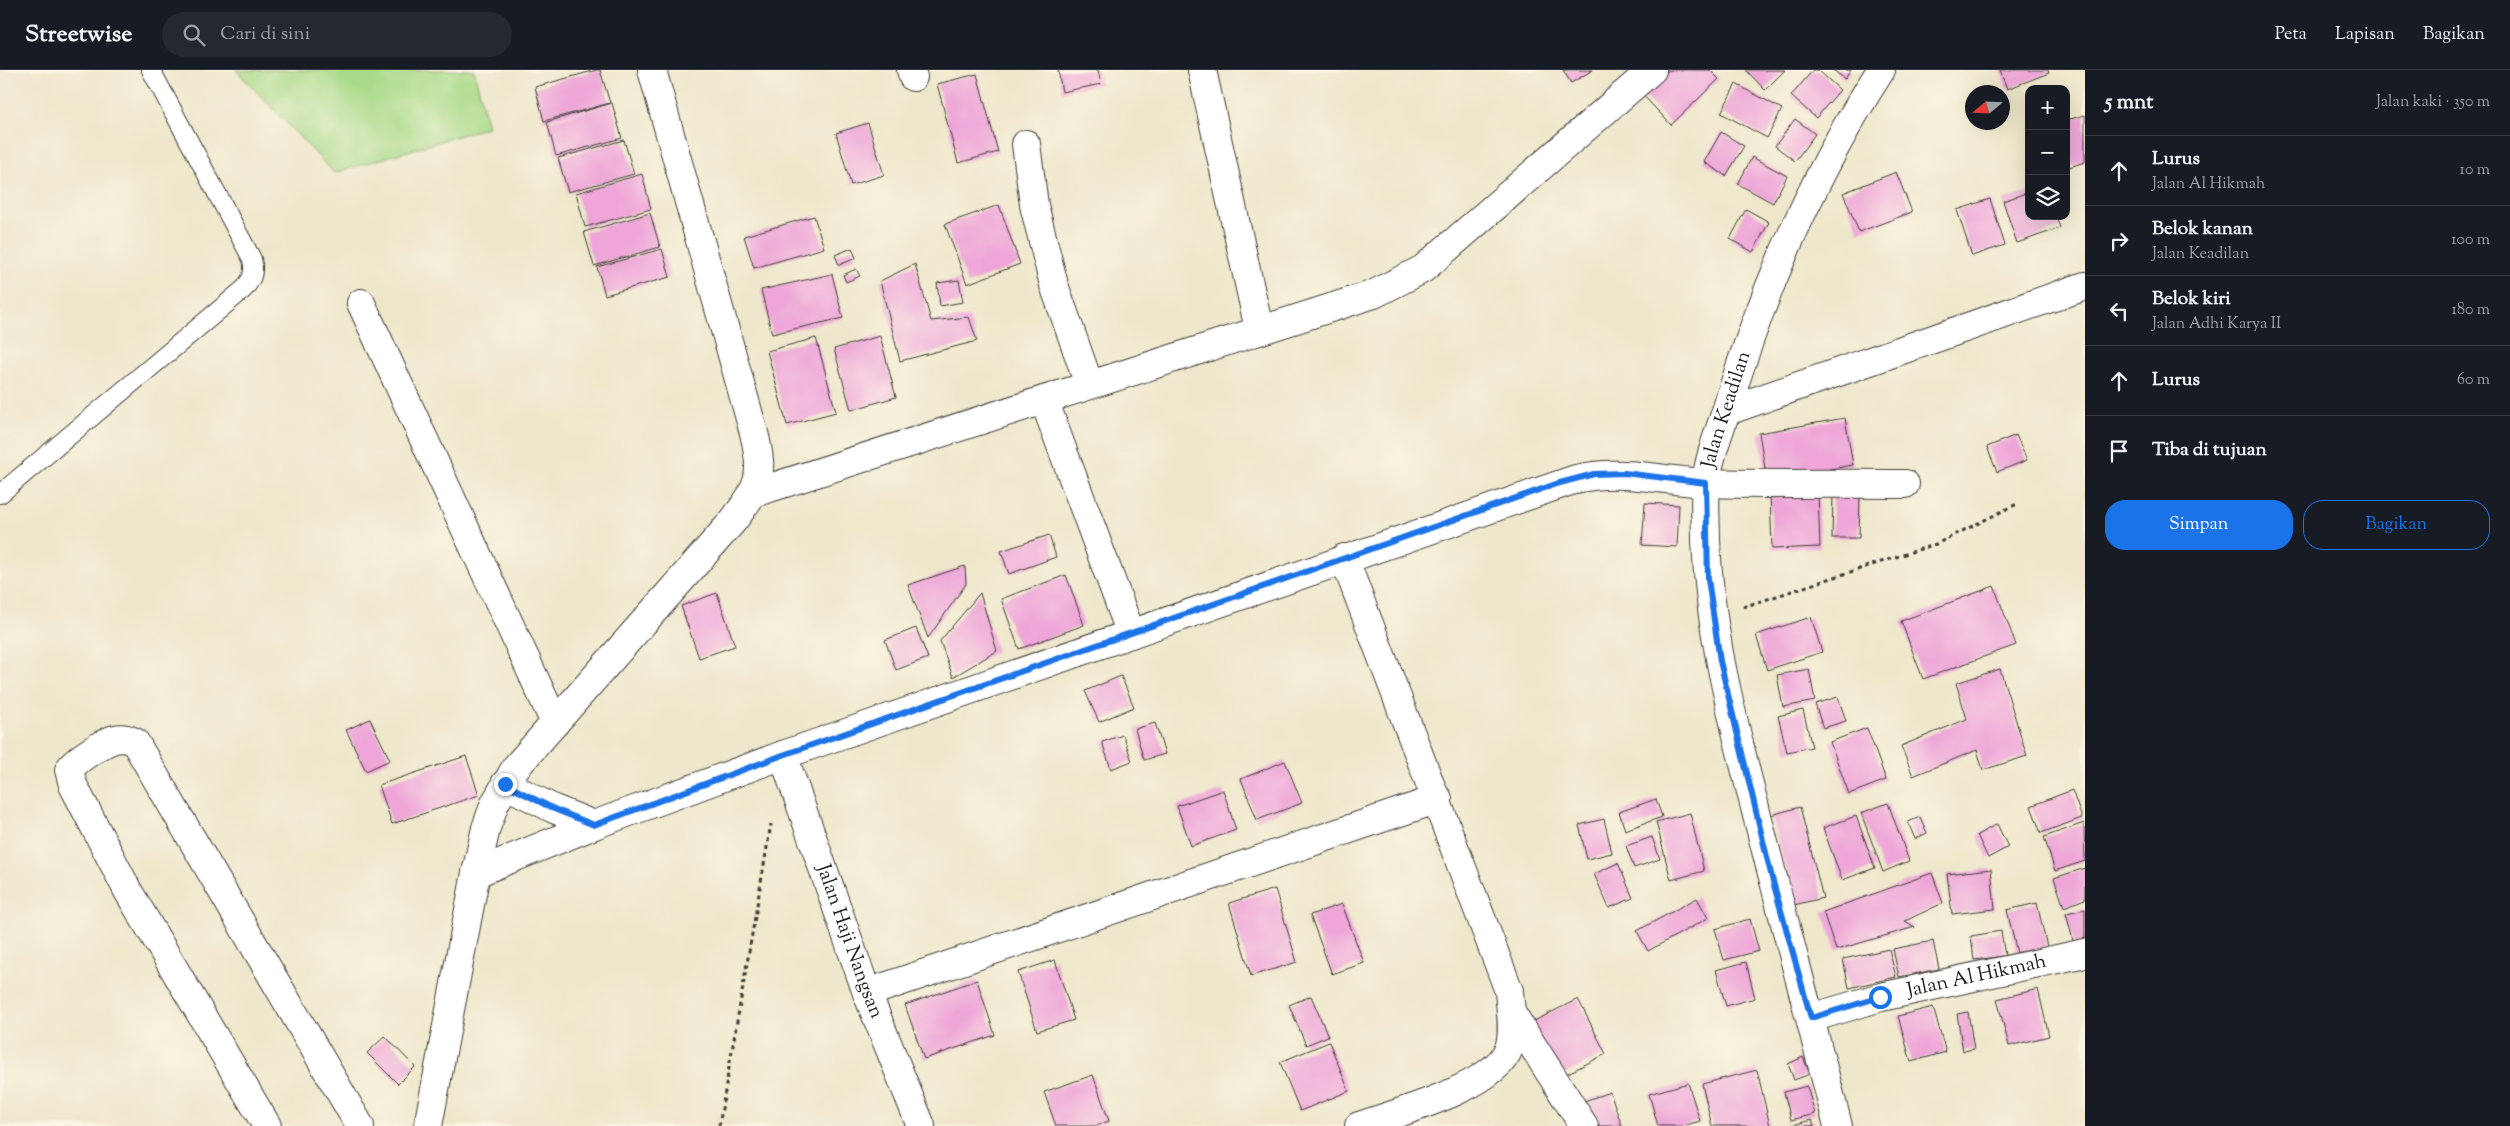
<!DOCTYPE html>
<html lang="id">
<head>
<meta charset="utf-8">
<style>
  body { margin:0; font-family:"Sorts Mill Goudy",serif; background:#242831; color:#f1f3f6 }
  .controls { position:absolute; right:15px; top:15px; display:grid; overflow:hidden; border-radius:10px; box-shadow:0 5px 20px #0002 }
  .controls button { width:45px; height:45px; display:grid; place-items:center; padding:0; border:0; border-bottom:1px solid #363941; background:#171b24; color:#f1f3f6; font:25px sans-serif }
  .compass { position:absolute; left:1965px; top:15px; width:45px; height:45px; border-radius:50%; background:#171b24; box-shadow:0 5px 20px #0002; rotate:251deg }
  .stop { position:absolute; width:15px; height:15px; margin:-11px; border:4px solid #1a73e8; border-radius:50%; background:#fff }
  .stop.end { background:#1a73e8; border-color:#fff; box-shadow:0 1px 5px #0008 }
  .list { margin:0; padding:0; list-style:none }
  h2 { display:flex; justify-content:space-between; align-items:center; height:65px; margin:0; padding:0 20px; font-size:21px }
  h2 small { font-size:16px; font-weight:400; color:#9ea1a6 }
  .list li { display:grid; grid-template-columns:32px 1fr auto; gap:15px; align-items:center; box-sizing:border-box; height:70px; padding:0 20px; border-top:1px solid #363941 }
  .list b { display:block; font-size:19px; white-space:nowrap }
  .list p { margin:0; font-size:16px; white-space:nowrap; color:#9ea1a6 }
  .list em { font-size:16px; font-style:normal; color:#9ea1a6 }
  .actions { display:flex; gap:10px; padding:15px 20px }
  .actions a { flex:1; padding:11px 0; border:1px solid #1a73e8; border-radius:20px; text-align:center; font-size:18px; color:#1a73e8 }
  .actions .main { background:#1a73e8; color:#fff }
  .icon { flex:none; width:28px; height:28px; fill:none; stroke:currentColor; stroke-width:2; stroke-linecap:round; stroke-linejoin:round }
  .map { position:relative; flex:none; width:2085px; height:1056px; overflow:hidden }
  header { display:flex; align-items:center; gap:30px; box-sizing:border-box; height:70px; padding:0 25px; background:#171b24; border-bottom:1px solid #363941 }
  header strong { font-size:24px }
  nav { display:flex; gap:28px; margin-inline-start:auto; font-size:18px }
  .search { width:350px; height:45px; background:#242831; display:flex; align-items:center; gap:12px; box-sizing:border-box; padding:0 18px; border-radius:28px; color:#9ea1a6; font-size:19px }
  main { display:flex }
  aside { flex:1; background:#171b24 }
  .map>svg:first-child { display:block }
  .green { fill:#a8da88; stroke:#627b52 }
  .building { fill:#eea5d8 }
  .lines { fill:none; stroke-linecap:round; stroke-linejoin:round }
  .lane-casing { stroke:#3c3a36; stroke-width:20 }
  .street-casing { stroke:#3c3a36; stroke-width:30 }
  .secondary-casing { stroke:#3c3a36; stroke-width:30 }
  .path { stroke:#3c3a36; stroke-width:3; stroke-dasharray:4 4; stroke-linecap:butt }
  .lane { stroke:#fff; stroke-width:18 }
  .street { stroke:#fff; stroke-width:28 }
  .secondary { stroke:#fff; stroke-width:28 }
  .route { stroke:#1a73e8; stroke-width:6 }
  .labels { text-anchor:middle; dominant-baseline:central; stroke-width:5; stroke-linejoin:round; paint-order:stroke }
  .street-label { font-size:20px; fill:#1c1c1c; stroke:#fcf5e5 }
</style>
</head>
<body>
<header>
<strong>Streetwise</strong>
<div class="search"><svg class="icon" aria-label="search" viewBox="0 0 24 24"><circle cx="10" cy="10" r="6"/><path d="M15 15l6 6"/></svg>Cari di sini</div>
<nav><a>Peta</a><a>Lapisan</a><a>Bagikan</a></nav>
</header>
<main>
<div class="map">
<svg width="2085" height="1056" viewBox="0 0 2085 1056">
  <rect width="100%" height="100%" fill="#fcf5e5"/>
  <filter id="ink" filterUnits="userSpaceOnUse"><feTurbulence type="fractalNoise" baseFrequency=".02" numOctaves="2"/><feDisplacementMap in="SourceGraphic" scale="10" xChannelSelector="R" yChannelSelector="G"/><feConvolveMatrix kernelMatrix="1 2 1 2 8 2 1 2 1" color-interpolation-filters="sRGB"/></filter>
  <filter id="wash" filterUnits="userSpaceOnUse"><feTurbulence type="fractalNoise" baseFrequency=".0096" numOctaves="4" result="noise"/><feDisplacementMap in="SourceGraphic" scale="20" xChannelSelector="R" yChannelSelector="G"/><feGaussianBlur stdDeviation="1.12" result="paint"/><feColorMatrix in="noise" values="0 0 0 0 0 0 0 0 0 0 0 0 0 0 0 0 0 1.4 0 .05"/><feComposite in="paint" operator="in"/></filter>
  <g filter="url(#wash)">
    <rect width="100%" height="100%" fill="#eee7cb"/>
    <!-- green -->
    <path class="green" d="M236 0H474L488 57 334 103Z"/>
    <g id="blocks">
      <!-- building -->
      <path class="building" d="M596 0H600L610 33 544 51 535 17Z
        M1058 0H1098L1101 14 1062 22Z
        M1563 0H1593L1571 13Z
        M1669 0H1710L1719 9 1671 55 1643 25Z
        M1746 0H1785L1765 20Z
        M1813 0H1818L1840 20 1816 48 1791 26Z
        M1833 0H1851L1845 9Z
        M2000 0H2048L2049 3 2007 19Z
        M977 4 998 82 958 93 937 14Z
        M1736 14 1782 39 1767 68 1721 43Z
        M612 33 622 68 556 86 547 52Z
        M2085 45V92L2066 98V50Z
        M1795 49 1815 64 1795 91 1775 76Z
        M868 53 884 105 851 115 836 63Z
        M1721 62 1744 76 1726 106 1704 92Z
        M624 70 634 104 568 122 558 88Z
        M1752 87 1787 106 1773 133 1738 114Z
        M1896 102 1912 142 1859 162 1843 123Z
        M642 104 651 139 585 157 576 123Z
        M2029 122V146H2056L2060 158 2017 173 2003 131Z
        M1990 129 2005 175 1972 186 1957 140Z
        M999 135 1020 194 967 214 945 154Z
        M1746 139 1769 152 1753 182 1730 169Z
        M650 143 660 177 594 196 584 162Z
        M814 146 824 178 754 198 744 166Z
        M852 178 856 188 839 195 835 185Z
        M662 179 670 207 605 225 597 197Z
        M915 194 931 251 969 247 977 271 900 291 880 211Z
        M856 199 860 206 846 212 843 205Z
        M832 204 843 248 772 264 761 220Z
        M959 210 963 232 940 236 937 213Z
        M880 266 896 327 851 340 834 279Z
        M816 268 836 342 787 355 767 281Z
        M1845 348 1853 395 1767 410 1759 363Z
        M2016 365 2027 390 1997 402 1987 377Z
        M1818 422 1820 477 1772 479 1770 423Z
        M1833 423 1860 424 1859 468H1832Z
        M1645 433 1679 435 1677 477 1642 475Z
        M1049 465 1056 487 1009 504 1001 481Z
        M965 496 966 514 928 568 908 515Z
        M1066 505 1084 555 1019 579 1001 529Z
        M1994 516 2016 575 1923 609 1901 551Z
        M717 523 735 576 699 588 681 536Z
        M980 523 997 581 953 607 940 571Z
        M1811 547 1822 582 1767 600 1756 565Z
        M916 558 928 588 896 600 885 570Z
        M1809 599 1815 631 1783 637 1777 605Z
        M2000 599 2027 686 1983 700 1977 680 1913 706 1901 676 1967 649 1956 613Z
        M1121 606 1134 637 1099 652 1085 621Z
        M1838 627 1846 651 1823 658 1815 634Z
        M1803 640 1812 677 1787 682 1778 646Z
        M370 649 390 690 366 701 346 660Z
        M1155 653 1165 684 1144 690 1135 659Z
        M1867 658 1886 710 1849 724 1830 672Z
        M1123 665 1132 691 1111 699 1102 672Z
        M466 686 479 725 392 754 379 715Z
        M1285 691 1302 733 1257 750 1241 709Z
        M1223 720 1236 760 1191 776 1177 736Z
        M2072 720 2082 748 2041 763 2031 736Z
        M1656 729 1662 747 1625 760 1619 742Z
        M1888 733 1909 791 1883 802 1861 743Z
        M1800 737 1823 828 1794 835 1771 745Z
        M1690 743 1704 801 1671 810 1656 752Z
        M1856 746 1875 798 1842 810 1823 758Z
        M1920 747 1927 763 1915 769 1908 752Z
        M1604 749 1612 783 1587 789 1579 755Z
        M2084 753 2085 791 2055 801 2044 767Z
        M1997 754 2008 777 1988 788 1977 765Z
        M1652 767 1660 789 1634 798 1626 776Z
        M1618 793 1633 828 1609 838 1594 804Z
        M2085 798V829L2064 837 2054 808Z
        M1991 799 1995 839 1952 844 1947 804Z
        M1932 803 1943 833 1905 851 1915 857 1836 880 1823 842Z
        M1275 819 1297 892 1251 906 1229 833Z
        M1697 828 1708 848 1648 881 1637 861Z
        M2037 833 2047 877 2017 883 2007 840Z
        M1342 834 1364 893 1332 904 1310 845Z
        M2085 839V872L2074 875 2066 843Z
        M1750 849 1759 881 1724 890 1715 859Z
        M2001 861 2005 886 1974 890 1971 866Z
        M1933 871 1939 899 1899 907 1893 879Z
        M1889 879 1896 907 1849 918 1843 889Z
        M1055 890 1074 950 1037 961 1018 902Z
        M1746 892 1755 928 1726 936 1716 900Z
        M977 910 995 965 924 989 905 935Z
        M2038 919 2049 966 2009 976 1997 929Z
        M1311 926 1328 966 1306 975 1289 935Z
        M1578 929 1606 984 1558 1008 1530 953Z
        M1933 937 1946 982 1911 992 1898 946Z
        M1968 942 1974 979 1963 981 1957 944Z
        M385 966 415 997 398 1014 367 983Z
        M1329 972 1349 1021 1300 1041 1280 992Z
        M1803 987 1810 1004 1794 1010 1788 994Z
        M1757 1000 1770 1056H1712L1702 1014Z
        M1093 1005 1109 1051 1096 1056H1056L1044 1022Z
        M1688 1013 1700 1051 1683 1056H1658L1649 1024Z
        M1807 1016 1815 1044 1791 1050 1784 1022Z
        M1610 1022 1622 1056H1592L1584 1031Z
        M1812 1050 1814 1056H1793L1792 1055Z"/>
    </g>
  </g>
  <g filter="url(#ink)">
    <use href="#blocks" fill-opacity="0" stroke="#3c3a36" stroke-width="1"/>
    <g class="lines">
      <!-- lane casing -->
      <g class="lane-casing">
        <path id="lane" d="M0 424 244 219C252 209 255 203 252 189L151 0"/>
      </g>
      <!-- street casing -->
      <g class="street-casing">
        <g id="street">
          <path d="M911 0 913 7"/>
          <path d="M1202 0 1259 259"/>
          <path d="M1026 74 1034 135 1054 215 1089 314"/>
          <path d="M361 233 555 653"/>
          <path d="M1044 330 1131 564"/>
          <path d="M1727 341 2085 216"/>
          <path d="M754 423 1374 224 1423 199 1652 0"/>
          <path d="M1344 488 1509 921C1510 938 1515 961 1509 978 1496 1017 1396 1043 1359 1056"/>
          <path id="s1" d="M783 685 867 923 921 1056"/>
          <path d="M505 714 554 739 594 755"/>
          <path d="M476 803 594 755 783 685 1576 409C1620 398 1662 411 1707 413 1773 415 1839 413 1905 414"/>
          <path d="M867 923 1438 729"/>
          <path d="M1511 942 1584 1056"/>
          <path id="s2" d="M1811 948 1881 927 2085 883"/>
          <path d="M267 1056 128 821 73 715 69 700C73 691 106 671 115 669 123 667 128 669 135 672L360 1056"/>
          <path d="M428 1056 476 803 486 758 495 733 516 697 733 451C759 417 765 407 754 363L652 0"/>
        </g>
      </g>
      <!-- secondary casing -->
      <g class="secondary-casing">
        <g id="secondary">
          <path id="s3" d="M1838 1056C1807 935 1774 815 1744 694 1725 617 1709 550 1706 470 1706 451 1704 432 1706 414 1709 384 1722 356 1730 328 1766 213 1816 101 1881 0"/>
        </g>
      </g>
      <!-- path -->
      <path class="path" d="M1743 537 1936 474 2019 433
        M719 1056 771 754"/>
      <!-- lane -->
      <use href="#lane" class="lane"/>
      <!-- street -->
      <use href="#street" class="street"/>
      <!-- secondary -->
      <use href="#secondary" class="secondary"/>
    </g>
  </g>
  <g class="lines" filter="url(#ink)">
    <!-- route -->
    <path class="route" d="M505 714 554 739 594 755 783 685 1556 414 1594 404 1624 403 1706 413 1708 509 1720 591 1772 808 1811 948 1880 927"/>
  </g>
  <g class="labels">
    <!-- street labels -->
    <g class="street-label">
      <text stroke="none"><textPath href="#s3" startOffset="735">Jalan Keadilan</textPath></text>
      <text stroke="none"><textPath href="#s1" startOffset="198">Jalan Haji Nangsan</textPath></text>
      <text stroke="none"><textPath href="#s2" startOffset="171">Jalan Al Hikmah</textPath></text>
    </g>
  </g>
</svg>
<div class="controls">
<button>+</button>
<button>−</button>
<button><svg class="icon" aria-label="layers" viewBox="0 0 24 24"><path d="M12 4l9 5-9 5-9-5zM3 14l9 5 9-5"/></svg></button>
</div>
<svg class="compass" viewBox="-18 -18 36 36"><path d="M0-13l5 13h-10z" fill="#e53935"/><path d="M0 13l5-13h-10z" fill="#9ea1a6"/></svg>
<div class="stop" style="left:1880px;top:927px"></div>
<div class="stop end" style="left:505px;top:714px"></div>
</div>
<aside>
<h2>5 mnt<small>Jalan kaki · 350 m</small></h2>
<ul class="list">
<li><svg class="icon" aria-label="ahead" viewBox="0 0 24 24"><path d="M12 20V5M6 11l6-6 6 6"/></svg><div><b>Lurus</b><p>Jalan Al Hikmah</p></div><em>10 m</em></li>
<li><svg class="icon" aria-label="right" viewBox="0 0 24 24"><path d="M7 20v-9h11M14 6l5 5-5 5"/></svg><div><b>Belok kanan</b><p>Jalan Keadilan</p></div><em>100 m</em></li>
<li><svg class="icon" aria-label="left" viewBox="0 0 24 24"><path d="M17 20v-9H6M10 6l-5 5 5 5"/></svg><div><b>Belok kiri</b><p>Jalan Adhi Karya II</p></div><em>180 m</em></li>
<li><svg class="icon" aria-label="ahead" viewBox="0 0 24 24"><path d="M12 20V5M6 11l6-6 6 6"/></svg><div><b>Lurus</b></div><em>60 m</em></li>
<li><svg class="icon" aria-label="arrive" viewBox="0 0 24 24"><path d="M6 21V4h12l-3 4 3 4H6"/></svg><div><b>Tiba di tujuan</b></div></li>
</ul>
<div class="actions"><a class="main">Simpan</a><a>Bagikan</a></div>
</aside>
</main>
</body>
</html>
